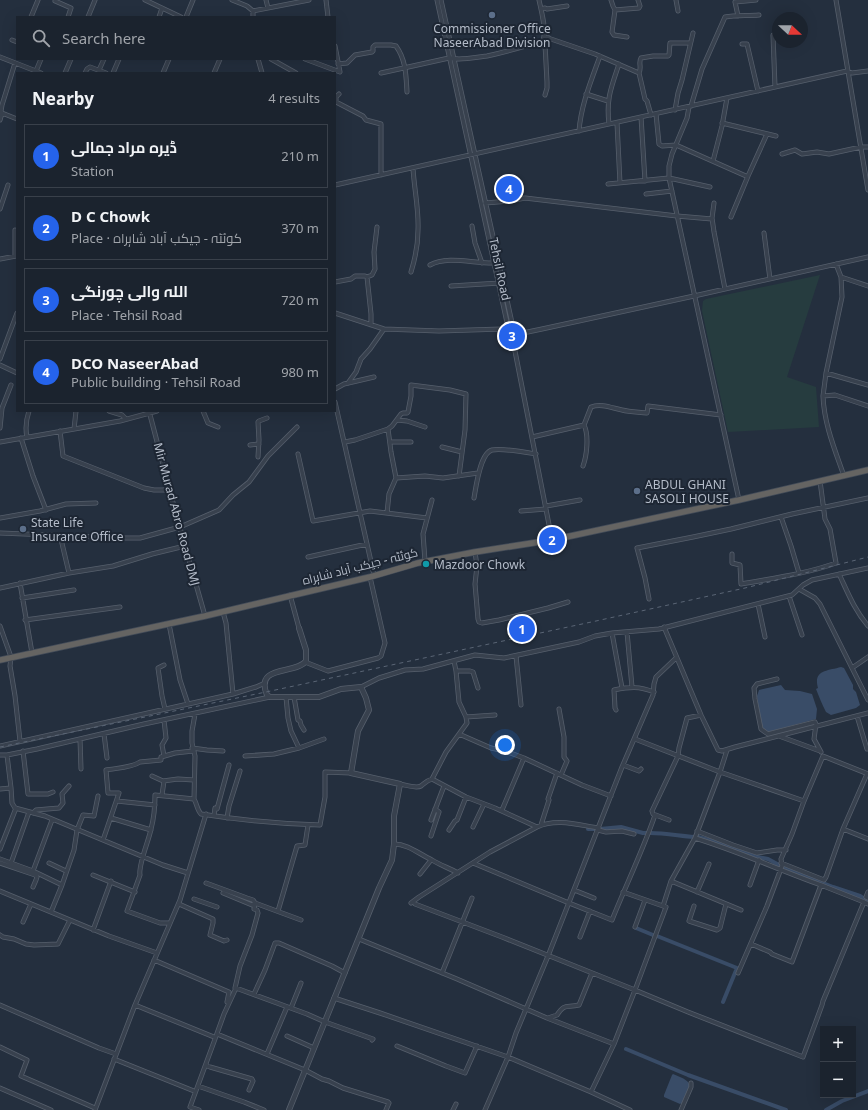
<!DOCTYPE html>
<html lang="en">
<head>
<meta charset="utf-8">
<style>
  body { margin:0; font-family:"Noto Sans",Cairo,sans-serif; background:#242b36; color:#f1f3f6 }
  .controls { position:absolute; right:12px; bottom:12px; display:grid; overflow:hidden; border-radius:0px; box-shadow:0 4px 16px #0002 }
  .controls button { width:36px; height:36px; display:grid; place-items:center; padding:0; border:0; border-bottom:1px solid #39404a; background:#1b232e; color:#f1f3f6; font:20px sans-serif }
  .compass { position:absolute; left:772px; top:12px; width:36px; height:36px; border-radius:50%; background:#1b232e; box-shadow:0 4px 16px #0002; rotate:112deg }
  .you { position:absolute; left:505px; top:745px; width:14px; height:14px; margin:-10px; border:3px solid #fff; border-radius:50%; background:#1a73e8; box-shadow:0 0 0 6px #1a73e833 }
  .badge { display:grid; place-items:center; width:26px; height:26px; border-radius:50%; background:#2563eb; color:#fff; font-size:13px; font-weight:700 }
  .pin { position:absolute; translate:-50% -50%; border:2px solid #fff; box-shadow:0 1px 4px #0006 }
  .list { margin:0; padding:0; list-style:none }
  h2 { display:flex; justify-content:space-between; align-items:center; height:52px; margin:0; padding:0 16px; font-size:17px }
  h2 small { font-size:13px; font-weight:400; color:#a0a4aa }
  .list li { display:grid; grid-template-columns:26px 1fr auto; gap:12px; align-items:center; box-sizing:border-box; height:64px; margin:0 8px 8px; padding:0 8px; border:1px solid #39404a; border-radius:0px }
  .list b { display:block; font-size:15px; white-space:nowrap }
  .list p { margin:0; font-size:13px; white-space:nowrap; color:#a0a4aa }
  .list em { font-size:13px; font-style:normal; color:#a0a4aa }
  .icon { flex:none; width:22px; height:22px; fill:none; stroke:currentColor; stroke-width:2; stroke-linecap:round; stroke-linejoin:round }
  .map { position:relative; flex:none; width:868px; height:1110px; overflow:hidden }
  .search { position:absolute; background:#1b232e; box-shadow:0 4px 16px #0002; left:16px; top:16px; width:320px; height:44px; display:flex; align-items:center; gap:10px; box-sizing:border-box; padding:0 14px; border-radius:0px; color:#a0a4aa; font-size:15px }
  .panel { position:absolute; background:#1b232e; box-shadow:0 4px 16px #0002; left:16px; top:72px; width:320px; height:340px; border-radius:0px }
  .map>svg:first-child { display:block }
  .green { fill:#263c3f }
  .water { fill:#394c67 }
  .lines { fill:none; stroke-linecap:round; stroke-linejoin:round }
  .canal { stroke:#394c67; stroke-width:4 }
  .minor-casing { stroke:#565f6c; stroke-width:5 }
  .tertiary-casing { stroke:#565f6c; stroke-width:6 }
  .trunk-casing { stroke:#434c59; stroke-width:7 }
  .minor { stroke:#38414e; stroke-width:3.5 }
  .tertiary { stroke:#38414e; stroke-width:4.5 }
  .trunk { stroke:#656462; stroke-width:5.5 }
  .rail { stroke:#5a6575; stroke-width:1; stroke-dasharray:4 4; stroke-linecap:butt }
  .service-dot { fill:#5c6f8a; stroke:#1d2633; stroke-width:1.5 }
  .culture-dot { fill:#0f9aa8; stroke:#1d2633; stroke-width:1.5 }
  .labels { text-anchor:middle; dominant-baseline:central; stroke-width:4; stroke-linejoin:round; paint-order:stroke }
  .poi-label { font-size:12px; fill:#b4bcc9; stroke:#1d2633; text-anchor:start }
  .street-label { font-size:12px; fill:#b4bcc9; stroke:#1d2633 }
</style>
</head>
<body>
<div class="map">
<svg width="868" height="1110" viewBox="0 0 868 1110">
  <rect width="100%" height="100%" fill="#242f3e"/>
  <!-- green -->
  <path class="green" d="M820 275 787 377 816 387 819 427 728 432 702 311 703 301 706 299Z"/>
  <!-- water -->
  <path class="water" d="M841 667 844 668 853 685V689L856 692 860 705 856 708 831 715 826 712C822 704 819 697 816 689L818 688C813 670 827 671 841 667Z
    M781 685 785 690 800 691 812 694 817 709 816 719 768 732 763 729 760 718 757 696 759 690Z
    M673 1074C695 1083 691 1083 682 1103L680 1104 664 1097V1095L672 1075Z"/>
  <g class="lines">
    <!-- canal -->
    <path class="canal" d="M588 829H597
      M600 829 621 827 643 833H648
      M650 833C665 833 680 836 694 837
      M698 837 720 843 758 857 768 859 779 865
      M785 868 833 887 860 896 868 901
      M636 928 653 935
      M657 936 737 968 723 1002
      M626 1049 688 1075 786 1110
      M826 1110 842 1101 868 1091"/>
    <!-- minor casing -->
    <g class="minor-casing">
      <path id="minor" d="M145 0 181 17
        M232 0 247 6 253 11V17
        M266 0 268 8
        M326 0 328 17
        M437 0 511 341
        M441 0 514 332V346L552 540
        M611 0 613 6 615 10 612 32 614 35 627 37
        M676 0 678 11
        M836 0 868 190
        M55 1 71 8 68 17
        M541 9 545 8 547 9 567 6
        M615 10 639 8 640 6 638 0
        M253 11 309 0
        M738 16 735 2 756 0
        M31 17 38 0
        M88 17 95 0
        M159 17 162 8
        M186 17 193 0
        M773 35 775 87
        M545 37 595 54 639 73 645 99 647 101 651 115
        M12 40 17 42
        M742 44H747L758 91
        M0 57 41 73
        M258 59 262 73
        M271 59 296 73
        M305 59 340 72 335 46
        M15 63 2 105 1 111 2 113 17 119
        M338 64 347 63 355 55 372 52 373 51V47L375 45H391L396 46C406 60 406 75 407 92
        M99 70 104 59
        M36 71 41 59
        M65 73 71 59
        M85 73 87 69 90 67 106 73
        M113 73 119 59
        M163 73 169 59
        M214 73 220 59
        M381 73 449 58C453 58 455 59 459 59 466 59 479 57 487 56 506 52 524 46 542 42 548 34 541 10 539 0
        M639 73C642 68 638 62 641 58L653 56H668L669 55 670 43H690
        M339 94 336 97V102L363 116 366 120 381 124V175
        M586 94 608 101
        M545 95 547 88V82L545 44 549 38
        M691 106 702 69 725 17C736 15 747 16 759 15
        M689 107 687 118 672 154 669 166V178L739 500
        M675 110 678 93 682 80 693 33
        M656 114 659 144 662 146 676 145 746 176H748L767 134
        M641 117 645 181
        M0 120 2 113
        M617 123 620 183
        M722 123 776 136
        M609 124C606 99 611 88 619 64
        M579 131C581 105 591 81 600 56
        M782 154 795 150 802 154 817 152 829 154 861 147H868
        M713 161 722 126 727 98
        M608 184 669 178 710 187
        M335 185 847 71 852 73 868 71
        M646 194 672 191
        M485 203 510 201 525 198 677 216 712 219
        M714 203 712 218 714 232 725 289
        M0 209 8 185
        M731 217 748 176
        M472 226 475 243 482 263
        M764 233 770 279
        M15 256V230
        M0 259 16 256
        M836 264 841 277 868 286
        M430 265C448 255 475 264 495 263
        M411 272C415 259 418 244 418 230 419 209 414 188 413 168
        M367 277 372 275 375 269 374 252 377 227
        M335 282 351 279 355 276H365L367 277 371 314V325
        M451 286 500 283
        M335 313 384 329 439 331 502 329 510 332
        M510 340 514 339 518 334 542 329 694 296 868 257
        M0 359 17 313
        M0 365 17 373
        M826 373 868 385
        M348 383 356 372 361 359 370 349 384 329
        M335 389 344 384 374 377
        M823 396 826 373 842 297 841 277
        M335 402 374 575
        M109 411 122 415 126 419
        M149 411 176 514 205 616
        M203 411 208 423 218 427
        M397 420 407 421 425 427
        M0 428 2 408 11 385
        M74 429 76 411
        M60 431 63 456 144 488 154 490H170
        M27 437C25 428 26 420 29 411
        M532 437 584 425 591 407C601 403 612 408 622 410 630 412 639 412 647 413L648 406 721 415
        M21 438 33 476 46 510
        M0 442 120 421 157 411
        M345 442 355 440 388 429 392 426 401 414 403 413H407L408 412 411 396V385L450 390 466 394 465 430 459 476
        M390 442H411
        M250 445 259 444
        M442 447 462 452
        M298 454 313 521 370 511 427 518
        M258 457 259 440 258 422 259 421 267 418
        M583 466C587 455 589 435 584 425
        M844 476C835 450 824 424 823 396L835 395 868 406
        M396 478 425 476 443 478 478 473
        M474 498C476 487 480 453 492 450 503 448 524 452 536 454
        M546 506 580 500
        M521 511 546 509
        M387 513 389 494 396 478 391 452 388 429
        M781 517 791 546 799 573
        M0 518 40 511 66 504 96 503
        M0 533 123 538H140L180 527 219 510 233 495 249 482 268 456 297 427
        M60 535 69 573
        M475 552 477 566 475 584 478 619 479 622 482 623 499 620 548 608 568 602
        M732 554V563L740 565 741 584C773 578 806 574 836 563L830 529 825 519 820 481
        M308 557 367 544
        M425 561 423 534 432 500
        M839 574C848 593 854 609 868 626
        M20 583 32 653
        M0 588 69 573 113 566 152 554 185 546
        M799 589 815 598 820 604 868 700
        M290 595 299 628
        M789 596 802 635
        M22 598 74 590
        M649 599 645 578 637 548 693 537 731 529 792 514 868 498
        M758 604 765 637
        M223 612 226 623 233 694
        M25 620 120 607
        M169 624 180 680 188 704
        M0 626 11 657 10 666 15 696 20 741
        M664 627 701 715 718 750 722 751 735 747 868 713
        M627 632 632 687
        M612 633 622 688
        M516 656 521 705
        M305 662 328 671 378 658 381 656 385 643 370 577
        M164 665 158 668 162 696 165 709
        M852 668 868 657
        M456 671H470L473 672 478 688
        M777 679 757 684 754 688 755 699 761 729 765 732 768 734 815 722 816 724 814 739 821 752
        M361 687 379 678 405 670 423 669 475 655 504 658 579 642 595 636 612 633 659 629 792 595 803 585 812 580 868 568
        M286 697 288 718 291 731 299 748
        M294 697 298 720 300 721 301 725 304 730
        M559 709 564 737V757L567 761 561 775
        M616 710 615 708 614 690C630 687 639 686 654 692
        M195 714 192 731V743L195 756 194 799C197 804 197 810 201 814 240 820 280 824 320 825L325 797V772L351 773
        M857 716 867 749
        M466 717 495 715
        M104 734 107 758
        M459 734 491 748 505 751 524 758 582 785 611 796
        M779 736 820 751
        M80 739 81 769
        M635 739 720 772 804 801
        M0 746 233 694 256 687 265 683
        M192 748 207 750 223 751
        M23 751 28 794H48L53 792
        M0 755H7L37 749 144 724 270 697
        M7 755 11 788 12 803 15 808 45 816 163 865 188 873
        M164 756 162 745 166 738 164 720
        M245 756 274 754 299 748 324 739
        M623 765 639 771 641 769
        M152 776 163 781 178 779 194 780
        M432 779 466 797 495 808 537 827C557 818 578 825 599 828
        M400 784C406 785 416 789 421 786 426 782 426 781 432 779L446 752 467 723 466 717 459 702 456 671 454 661
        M0 789 11 788
        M162 795 164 781
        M117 801 155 805
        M502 810 524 758
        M33 813 36 810 59 808 63 803 62 794 69 786
        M214 816 215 808 217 809 229 765
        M111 818 151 830
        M227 818 229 806 240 771
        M431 820 444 786
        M669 820 653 814 652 811 678 756 679 748 687 718 701 715
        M541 825 549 800 548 799 557 773
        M473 827 484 804
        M843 829 868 839
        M449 830 455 821 457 820 466 797
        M598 830 606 832 622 831 634 834
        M697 831 733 845 757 853 777 850H786
        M431 836 439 812 435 809
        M695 838C738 851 779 870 821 885L792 962 772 954 770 952 751 944
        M103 840 119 793H108L106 770C116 768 131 768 140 762L161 760V757L175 753 193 751
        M394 844C408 844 419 854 432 860 440 865 449 868 458 873
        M0 849 16 808
        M0 859 33 871 62 885
        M0 863 35 875 37 877 36 880 33 887
        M11 863 29 812
        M49 863 66 871
        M473 863 569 903 612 920C626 885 643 850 655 815
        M781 863 824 880 826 877 843 829 867 774
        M33 871 52 820
        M420 874 431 860
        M93 875 135 892
        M671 881 741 910
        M206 883 247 898 253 900 255 903 301 920
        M750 885 759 860
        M821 885 864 902
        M574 890 594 898
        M0 891 109 936 157 953
        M623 892 663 906
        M697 892 709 864
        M868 892 866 897 868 898
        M223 893 252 905 255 904
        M194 899 217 907
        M411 903 419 897 490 852 537 827
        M179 904 213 919V923L210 935 224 941 227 940
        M415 904 502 937 635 990 666 907 663 906 671 881 695 838 720 772 727 750
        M694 906 689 921 717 930 720 928 726 904
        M278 911 297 846 305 845 308 825
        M51 912 62 885 74 850 77 830 83 815 94 816 98 796
        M23 922 31 904
        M170 923H160L127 911 140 875C138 865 149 840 151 829 154 818 155 806 155 795L194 799
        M635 927 645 900
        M93 930 111 881
        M0 935 3 937 14 939 26 944 34 945 58 944 70 920
        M580 937 590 911
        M359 939 457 979 547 1018 614 1044
        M154 960 229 992 227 1002
        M442 973 472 898
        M738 973 767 906 782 866 781 859 792 834 804 801 823 756 868 774
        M235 988 240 966 252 935 258 913 257 910 254 909 255 903
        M254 994 265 970 275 943H279L332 966 345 973
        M334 998 380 1013 508 1057 591 1092 630 1110
        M0 1005 99 1048 116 1054
        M135 1005 214 1037
        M291 1008 301 983
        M548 1018 557 1015C565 1003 566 1008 579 1005L592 973
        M217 1034 305 1070 322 1079 329 1081 343 1088 388 1102 389 1103 386 1110
        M287 1036 314 1048
        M397 1046 446 1066 465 1073 477 1046
        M0 1047 27 1060 21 1076 95 1108
        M267 1054 287 1007
        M114 1059 194 1091
        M206 1064 207 1066 210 1067 252 1079 253 1081 249 1090
        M198 1086 244 1102 264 1110
        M0 1088 51 1110
        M591 1092 614 1044 635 990 688 1012 803 1057 822 1005 823 1001 864 902 868 904
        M95 1110 135 1005 180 900 206 814
        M199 1110 190 1107 215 1039 224 1014 236 988 307 1014 325 1022 373 1039 372 1040
        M453 1110 456 1104
        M485 1110 508 1057 516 1033 548 956 622 767 653 695 654 684 656 677 676 658
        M681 1110 691 1087V1083"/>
    </g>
    <!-- tertiary casing -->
    <g class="tertiary-casing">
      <path id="tertiary" d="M289 1110 379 888 392 860 394 844V816L400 784 351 773 358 731 369 710 366 698 361 687 341 689 319 697H270L267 695C254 664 296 675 306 661V650L299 628"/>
    </g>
    <!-- trunk casing -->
    <g class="trunk-casing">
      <path id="trunk" d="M0 660 205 616 370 577 418 563 475 552 552 540 739 500 868 470"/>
    </g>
    <!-- minor -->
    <use href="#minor" class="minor"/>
    <!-- tertiary -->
    <use href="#tertiary" class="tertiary"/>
    <!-- trunk -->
    <use href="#trunk" class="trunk"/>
    <!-- rail -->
    <path class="rail" d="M0 747 266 692 596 621 745 588 817 570 868 557"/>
  </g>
  <!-- markers -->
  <g class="service-dot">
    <circle cx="492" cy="15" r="4"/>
    <circle cx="637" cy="491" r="4"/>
    <circle cx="23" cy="529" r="4"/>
  </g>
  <circle class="culture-dot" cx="426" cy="564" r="4"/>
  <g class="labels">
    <!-- poi labels -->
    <g class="poi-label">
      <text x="492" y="28" text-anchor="middle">Commissioner Office<tspan x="492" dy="14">NaseerAbad Division</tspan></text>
      <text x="645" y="484">ABDUL GHANI<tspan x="645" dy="14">SASOLI HOUSE</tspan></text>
      <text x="31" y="522">State Life<tspan x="31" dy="14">Insurance Office</tspan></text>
      <text x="434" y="564">Mazdoor Chowk</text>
    </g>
    <!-- street labels -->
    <g class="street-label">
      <text transform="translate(500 269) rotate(78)">Tehsil Road</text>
      <text transform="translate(177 514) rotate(75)">Mir Murad Abro Road DMJ</text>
      <text transform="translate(360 566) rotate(-14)">کوئٹہ - جیکب آباد شاہراہ</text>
    </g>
  </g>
</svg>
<div class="controls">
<button>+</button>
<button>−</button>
</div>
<svg class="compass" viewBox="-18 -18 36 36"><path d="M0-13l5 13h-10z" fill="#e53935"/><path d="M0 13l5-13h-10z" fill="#a0a4aa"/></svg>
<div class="you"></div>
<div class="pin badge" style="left:522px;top:629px">1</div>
<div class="pin badge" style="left:552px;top:540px">2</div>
<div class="pin badge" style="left:512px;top:336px">3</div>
<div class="pin badge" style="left:509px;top:189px">4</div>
<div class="search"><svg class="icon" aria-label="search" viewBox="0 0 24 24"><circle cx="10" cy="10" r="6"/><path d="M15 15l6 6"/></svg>Search here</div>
<section class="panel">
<h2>Nearby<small>4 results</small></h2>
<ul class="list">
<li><span class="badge">1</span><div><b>ڈیرہ مراد جمالی</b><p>Station</p></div><em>210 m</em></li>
<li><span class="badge">2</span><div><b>D C Chowk</b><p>Place · کوئٹہ - جیکب آباد شاہراہ</p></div><em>370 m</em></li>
<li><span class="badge">3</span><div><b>اللہ والی چورنگی</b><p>Place · Tehsil Road</p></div><em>720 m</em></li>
<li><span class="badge">4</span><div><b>DCO NaseerAbad</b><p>Public building · Tehsil Road</p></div><em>980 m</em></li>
</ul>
</section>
</div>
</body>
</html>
